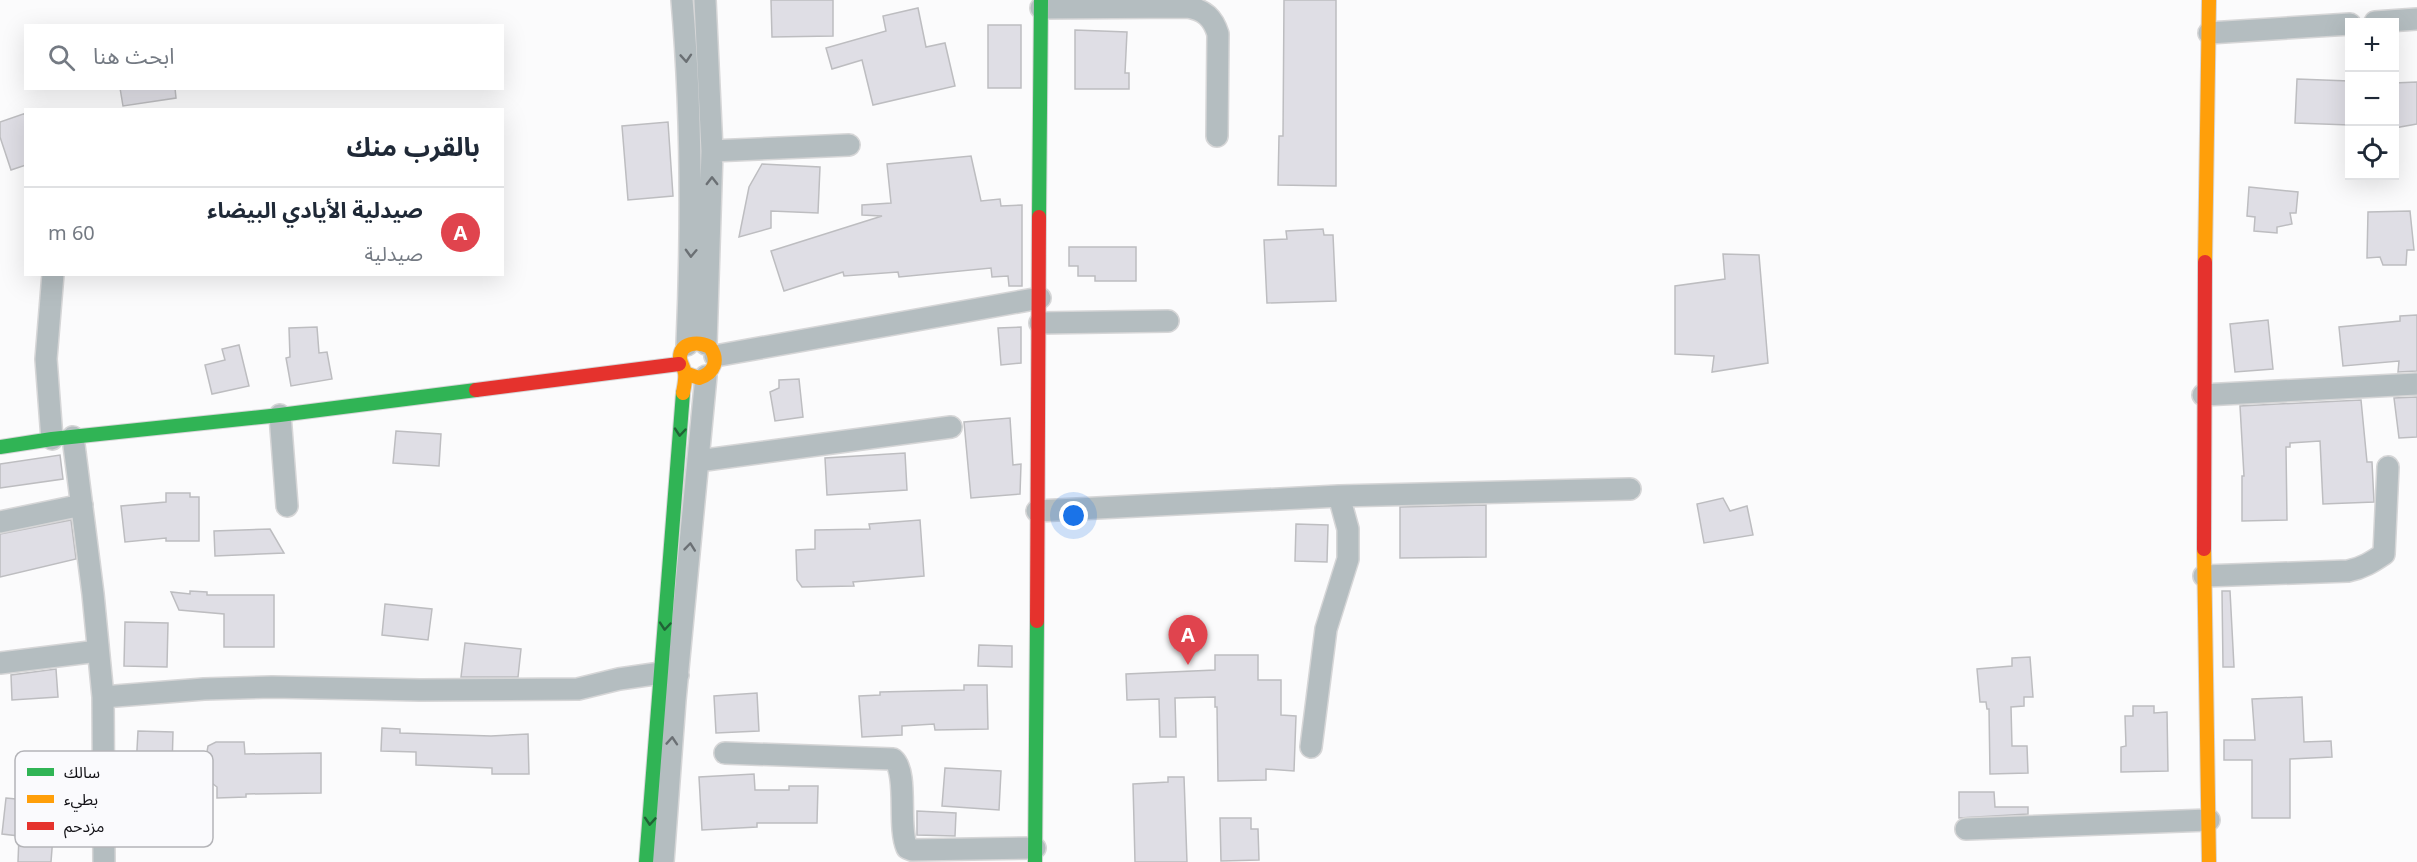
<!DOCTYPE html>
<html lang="ar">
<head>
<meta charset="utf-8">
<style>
  body { margin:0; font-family:"Noto Sans","Noto Sans Arabic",sans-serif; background:#f6f6f7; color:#1f2937; direction:rtl }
  .controls { position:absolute; right:18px; top:18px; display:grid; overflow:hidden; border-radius:0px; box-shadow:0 6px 24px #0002 }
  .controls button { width:54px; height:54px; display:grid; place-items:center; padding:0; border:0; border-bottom:2px solid #e0e1e3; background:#fff; color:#1f2937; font:30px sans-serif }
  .you { position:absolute; left:1074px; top:516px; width:21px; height:21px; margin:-15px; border:4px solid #fff; border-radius:50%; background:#1a73e8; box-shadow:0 0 0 9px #1a73e833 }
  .badge { display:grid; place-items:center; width:39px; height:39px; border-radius:50%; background:#0b8043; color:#fff; font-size:20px; font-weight:700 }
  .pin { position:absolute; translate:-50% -50px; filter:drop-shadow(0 2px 3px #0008) }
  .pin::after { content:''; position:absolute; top:32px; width:21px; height:18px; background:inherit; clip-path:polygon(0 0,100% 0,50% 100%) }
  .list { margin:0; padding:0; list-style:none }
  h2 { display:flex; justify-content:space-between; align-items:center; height:78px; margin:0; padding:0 24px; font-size:26px }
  h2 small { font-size:20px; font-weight:400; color:#747a83 }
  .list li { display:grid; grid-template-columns:39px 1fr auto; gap:18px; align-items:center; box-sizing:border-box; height:90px; padding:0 24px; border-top:2px solid #e0e1e3 }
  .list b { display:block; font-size:22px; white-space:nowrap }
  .list p { margin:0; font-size:20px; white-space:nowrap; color:#747a83 }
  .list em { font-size:20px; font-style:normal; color:#747a83 }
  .icon { flex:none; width:33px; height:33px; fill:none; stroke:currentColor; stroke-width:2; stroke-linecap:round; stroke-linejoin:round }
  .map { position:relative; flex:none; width:2417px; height:862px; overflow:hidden; direction:ltr }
  .search { position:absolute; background:#fff; box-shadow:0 6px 24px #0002; left:24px; top:24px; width:480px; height:66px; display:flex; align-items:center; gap:15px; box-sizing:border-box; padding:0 21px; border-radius:0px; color:#747a83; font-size:22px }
  .panel { position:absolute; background:#fff; box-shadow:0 6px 24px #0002; left:24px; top:108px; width:480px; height:168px; border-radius:0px; direction:rtl }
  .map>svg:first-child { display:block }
  .building { fill:#dfdee5; stroke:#bdbdc0; stroke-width:1.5 }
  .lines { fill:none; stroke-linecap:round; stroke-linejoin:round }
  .street-casing { stroke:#d6d6d7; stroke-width:24 }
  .fast-casing { stroke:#d6d6d7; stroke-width:16 }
  .slow-casing { stroke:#d6d6d7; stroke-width:16 }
  .jam-casing { stroke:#d6d6d7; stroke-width:16 }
  .street { stroke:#b4bdc0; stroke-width:21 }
  .fast { stroke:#30b455; stroke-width:14 }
  .slow { stroke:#ff9f0a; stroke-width:14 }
  .jam { stroke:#e5322d; stroke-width:14 }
  .oneway { stroke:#6b7074 }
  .oneway2 { stroke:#216236 }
  .key { fill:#fafafd; stroke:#b4b4b8; stroke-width:1.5 }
  .key-label { font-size:16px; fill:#121116 }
</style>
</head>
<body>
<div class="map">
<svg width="2417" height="862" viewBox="0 0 2417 862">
  <rect width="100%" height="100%" fill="#fbfbfc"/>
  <!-- building -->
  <path class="building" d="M771 0H833V36L772 37Z
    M1284 0H1336V186L1278 185 1279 136H1283Z
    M918 8 926 47 945 43 955 86 873 105 862 60 832 69 826 48 886 31 883 16Z
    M988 25H1021V88H988Z
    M1075 30 1127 32 1125 73H1129V89H1075Z
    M2297 79 2349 81V125L2295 123Z
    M2417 82V124L2394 128V83Z
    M120 88H175L176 98 123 106Z
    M26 113V165L11 170 0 137V122Z
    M668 122 673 196 628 200 622 126Z
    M971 156 981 201 1000 199 1001 206 1022 205V286H1009L1008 276 992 277 991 268 899 277 898 272 844 276 843 272 784 291 771 251 882 216 862 215V205L891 203 887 164Z
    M762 164 820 167 818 213 771 211V228L739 237 749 187Z
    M2249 187 2298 192 2296 213H2290L2292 224 2277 227V233L2254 231 2255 217 2247 216Z
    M2410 211 2414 250H2407L2406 265H2383L2380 257 2367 258 2368 212Z
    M1323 229 1324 235H1333L1336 301 1267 303 1264 240 1287 239 1286 231Z
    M1069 247H1136V281H1095V276H1078V266H1069Z
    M1723 254 1759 255 1768 363 1712 372 1714 356 1675 354V286L1725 279Z
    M2417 315V371L2398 372 2399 361 2343 366 2339 327 2400 321V316Z
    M2268 320 2273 369 2235 372 2230 324Z
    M317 327 319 353 327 352 332 379 291 386 286 358 290 357 289 328Z
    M1021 327V363L1001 365 998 328Z
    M239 345 249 386 212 394 205 365 225 360 222 349Z
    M799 379 803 417 775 421 770 392 779 388V380Z
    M2417 397V437L2399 438 2394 398Z
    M2361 400 2367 462H2372L2374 502 2323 504 2320 441 2290 443V447H2286L2287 520 2242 521V476H2244L2240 406Z
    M1010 418 1013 465 1021 464 1020 494 971 498 964 422Z
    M396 431 441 434 439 466 393 463Z
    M905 453 907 490 827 495 825 458Z
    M60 455 63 479 0 488V464Z
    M166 493H190V497H199V541H166V538L125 542 121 506 166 502Z
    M1723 498 1730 511 1747 506 1753 535 1704 543 1697 504Z
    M1486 505V557L1400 558V507Z
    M71 520 76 559 0 577V534Z
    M920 520 924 576 853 582 854 586 802 587 797 580 796 550 815 549V530L870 529 869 524Z
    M1296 524 1328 525 1327 562 1295 561Z
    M270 529 284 553 215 556 214 531Z
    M190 591 207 592V595H274V647H224V614L179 610 171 592 190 594Z
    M2222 591H2230L2234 667H2223Z
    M385 604 432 609 428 640 382 635Z
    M125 622 168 623 167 667 124 666Z
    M465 643 521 649 518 677H461Z
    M979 645 1012 646V667L978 666Z
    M1215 655H1258V680H1281V715L1296 716 1294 771 1266 769V780L1218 781 1217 707H1215V697L1175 698 1176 737H1160L1159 699 1127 700 1126 674 1215 670Z
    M2030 657 2033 697H2024V706L2011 707 2012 746H2027L2028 773 1990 774 1989 709H1987L1986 702H1980L1977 669 2012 666V658Z
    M56 669 58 697 12 700 11 675Z
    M964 685H987L988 729 935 730 934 724 902 726V735L862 737 859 696 880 695V692L964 690Z
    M757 693 759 731 716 733 714 696Z
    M2302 697 2304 742 2331 741 2332 757 2290 759V818H2252V760H2224V740H2255L2252 699Z
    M2133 706H2154V713L2167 712 2168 771 2121 772V747L2126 746 2125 716H2133Z
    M382 728 400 729V733L491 736 528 734 529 774H492V768L416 765V752L381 751Z
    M138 731 173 732 172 769 136 768Z
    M216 742H244L245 754 321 753V793L246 794V797L217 798V787L208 780 205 763 208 746Z
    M945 768 1001 771 999 810 942 806Z
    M754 774 755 790H789V786H818L817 823H757V827L702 830 699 777Z
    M1168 777H1184L1187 862H1135L1133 784 1168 782Z
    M1959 792H1994L1995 807H2028V814L1959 818Z
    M6 798 57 803 56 809 91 810V837L53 836 51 862H18L19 836 2 834Z
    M917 811 956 813 955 836 917 835Z
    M1220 818H1251V829H1258L1259 860 1221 861Z"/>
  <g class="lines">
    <!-- street casing -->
    <g class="street-casing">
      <path id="street" d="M682 0C692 115 692 230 687 345
        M705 0 712 151 706 344
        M1041 8 1187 7C1205 10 1213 18 1218 34L1217 136
        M2375 22 2417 19
        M2209 33 2350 24
        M712 151 849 145
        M1040 323 1168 321
        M715 356 1040 298
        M2203 395 2417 384
        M280 415 287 506
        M73 437 93 594 103 697 104 862
        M52 439 46 359 53 274
        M698 461 951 427
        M1037 511 1339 496 1630 489
        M0 522 82 505
        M2204 576 2348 571C2363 568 2372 562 2384 554L2388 467
        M0 663 98 651
        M103 697 204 689 272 687 420 690 578 689 619 679 661 673 678 675
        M1311 747 1326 629 1348 559V529L1339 496
        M725 753 893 759C909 772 897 826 907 848L912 850 1035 848
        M1966 829 2209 820
        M663 862 675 700 706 376"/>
    </g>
    <!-- fast casing -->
    <g class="fast-casing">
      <path id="fast" d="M1039 217 1041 0
        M0 447 52 439 280 415 476 390
        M646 862 683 393
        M1035 862 1037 621"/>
    </g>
    <!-- slow casing -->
    <g class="slow-casing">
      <path id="slow" d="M2205 262 2209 0
        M683 393C684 387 686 379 685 373 684 368 681 364 680 359 679 342 698 341 710 347 719 360 715 373 699 378L685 373
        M2204 549 2209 862"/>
    </g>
    <!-- jam casing -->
    <g class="jam-casing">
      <path id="jam" d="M476 390 679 364
        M2204 549 2205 262
        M1037 621 1039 217"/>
    </g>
    <!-- street -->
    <use href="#street" class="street"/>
    <!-- fast -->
    <use href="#fast" class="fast"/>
    <!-- slow -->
    <use href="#slow" class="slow"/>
    <!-- jam -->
    <use href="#jam" class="jam"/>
  </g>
  <!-- one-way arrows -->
  <defs><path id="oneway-chevron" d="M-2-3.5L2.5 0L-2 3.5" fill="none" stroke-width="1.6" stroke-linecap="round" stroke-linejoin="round" transform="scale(1.5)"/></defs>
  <g class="oneway">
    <use href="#oneway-chevron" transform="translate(686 58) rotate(86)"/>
    <use href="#oneway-chevron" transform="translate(712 181) rotate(-90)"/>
    <use href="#oneway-chevron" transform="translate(691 253) rotate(92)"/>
    <use href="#oneway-chevron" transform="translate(690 547) rotate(-84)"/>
    <use href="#oneway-chevron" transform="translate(672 741) rotate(-86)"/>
  </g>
  <g class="oneway2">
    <use href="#oneway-chevron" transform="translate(680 432) rotate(95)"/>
    <use href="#oneway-chevron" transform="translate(665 626) rotate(95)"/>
    <use href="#oneway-chevron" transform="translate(650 821) rotate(94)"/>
  </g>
  <!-- legend -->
  <rect x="15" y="751" width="198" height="96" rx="9" class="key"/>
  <rect x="27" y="768" width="27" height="8" fill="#30b455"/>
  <rect x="27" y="795" width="27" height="8" fill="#ff9f0a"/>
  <rect x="27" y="822" width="27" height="8" fill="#e5322d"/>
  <g class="key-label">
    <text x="64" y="778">سالك</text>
    <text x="64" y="805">بطيء</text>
    <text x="64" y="832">مزدحم</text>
  </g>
</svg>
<div class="controls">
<button>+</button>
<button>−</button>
<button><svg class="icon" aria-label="locate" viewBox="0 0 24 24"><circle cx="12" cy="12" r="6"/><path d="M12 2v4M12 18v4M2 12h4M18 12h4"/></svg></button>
</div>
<div class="you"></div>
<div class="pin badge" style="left:1188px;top:665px;background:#e0444e">A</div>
<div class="search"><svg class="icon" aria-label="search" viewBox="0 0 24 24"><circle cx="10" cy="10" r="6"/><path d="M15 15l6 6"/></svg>ابحث هنا</div>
<section class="panel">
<h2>بالقرب منك<small></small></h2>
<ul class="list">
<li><span class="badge" style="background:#e0444e">A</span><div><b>صيدلية الأيادي البيضاء</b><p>صيدلية</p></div><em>60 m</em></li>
</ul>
</section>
</div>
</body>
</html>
